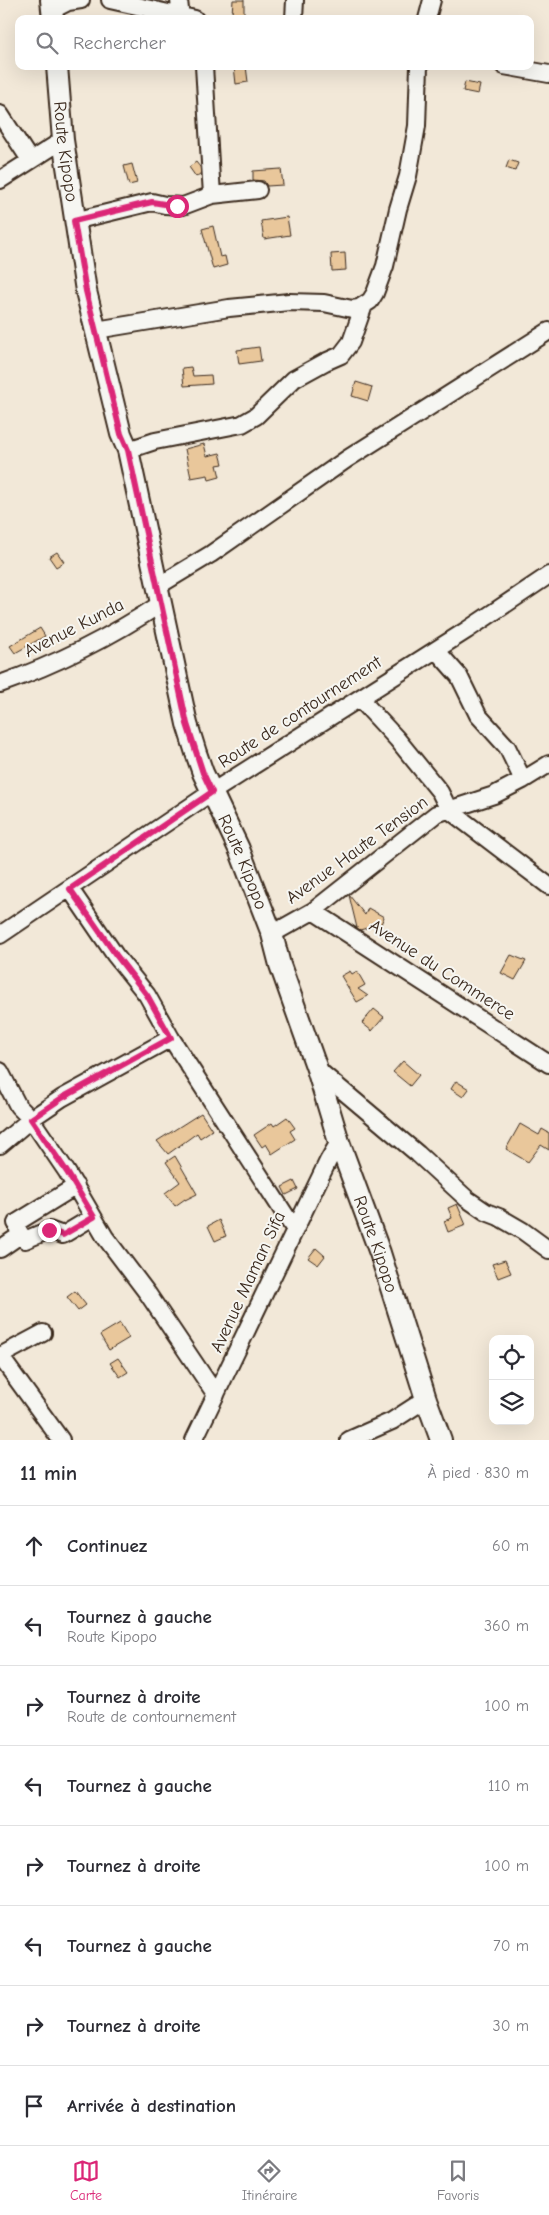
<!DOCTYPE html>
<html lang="fr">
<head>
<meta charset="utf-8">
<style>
  body { margin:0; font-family:"Comic Neue",sans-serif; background:#f2f2f3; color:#2b2b33 }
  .controls { position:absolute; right:15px; bottom:15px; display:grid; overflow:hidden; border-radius:10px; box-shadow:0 5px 20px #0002 }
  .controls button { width:45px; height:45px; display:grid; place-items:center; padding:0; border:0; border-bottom:1px solid #e1e1e2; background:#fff; color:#2b2b33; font:25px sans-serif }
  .stop { position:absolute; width:15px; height:15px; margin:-11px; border:4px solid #db2777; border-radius:50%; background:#fff }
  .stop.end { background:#db2777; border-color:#fff; box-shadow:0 1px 5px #0008 }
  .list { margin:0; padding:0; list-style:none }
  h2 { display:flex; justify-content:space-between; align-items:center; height:65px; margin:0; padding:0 20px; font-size:21px }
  h2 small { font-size:16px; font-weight:400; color:#7c7c81 }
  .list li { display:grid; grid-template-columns:32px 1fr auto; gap:15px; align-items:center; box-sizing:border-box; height:80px; padding:0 20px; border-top:1px solid #e1e1e2 }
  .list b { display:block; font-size:19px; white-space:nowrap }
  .list p { margin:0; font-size:16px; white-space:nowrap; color:#7c7c81 }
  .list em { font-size:16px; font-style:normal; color:#7c7c81 }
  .icon { flex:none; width:28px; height:28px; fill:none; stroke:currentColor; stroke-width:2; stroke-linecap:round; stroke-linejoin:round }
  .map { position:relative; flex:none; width:549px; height:1440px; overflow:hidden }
  .search { position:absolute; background:#fff; box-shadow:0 5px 20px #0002; left:15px; right:15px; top:15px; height:55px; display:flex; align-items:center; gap:12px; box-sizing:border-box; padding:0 18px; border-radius:10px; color:#7c7c81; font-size:19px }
  .sheet { height:705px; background:#fff }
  nav { display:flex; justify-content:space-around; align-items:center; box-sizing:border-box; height:70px; border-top:1px solid #e1e1e2; background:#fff; font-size:14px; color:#7c7c81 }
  nav a { display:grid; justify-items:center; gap:2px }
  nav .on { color:#db2777 }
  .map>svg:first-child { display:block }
  .building { fill:#e9c79b; stroke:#3b2a1e }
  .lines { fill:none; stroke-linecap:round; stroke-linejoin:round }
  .minor-casing { stroke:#3b2a1e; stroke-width:20 }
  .major-casing { stroke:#3b2a1e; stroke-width:24 }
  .minor { stroke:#f6f6f2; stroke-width:16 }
  .major { stroke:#f6f6f2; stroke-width:20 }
  .route { stroke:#db2777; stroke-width:6 }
  .labels { text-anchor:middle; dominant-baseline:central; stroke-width:4; stroke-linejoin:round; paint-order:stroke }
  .street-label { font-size:18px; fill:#3b2a1e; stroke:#f6f6f2 }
</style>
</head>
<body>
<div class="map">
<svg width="549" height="1440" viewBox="0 0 549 1440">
  <rect width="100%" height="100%" fill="#f2e8d8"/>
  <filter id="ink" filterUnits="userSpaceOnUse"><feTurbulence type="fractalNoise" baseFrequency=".02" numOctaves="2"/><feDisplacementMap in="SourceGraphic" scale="10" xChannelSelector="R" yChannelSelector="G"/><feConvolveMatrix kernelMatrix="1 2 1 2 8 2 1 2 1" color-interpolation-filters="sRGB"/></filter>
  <g filter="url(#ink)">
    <!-- building -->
    <path class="building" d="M233 0H244V14H232Z
      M234 66H246L248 82 236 84Z
      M465 82 480 85 478 94 463 91Z
      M509 160 518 163 515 171 506 168Z
      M196 162 200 167 201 173 196 177 189 167Z
      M132 164 137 183 129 185 124 166Z
      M281 169 283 185 267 186 264 181 253 180V171Z
      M287 217 290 235 264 239 261 221Z
      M213 226 220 257 225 256 227 265 213 269 202 229Z
      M345 253 346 270 332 271 331 254Z
      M259 347 261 361 239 364 237 350Z
      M191 367 193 376 211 375 212 384 184 386 182 368Z
      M356 382 372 387 368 401 352 396Z
      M204 444 207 456 220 453 223 464 217 465 220 477 209 480 208 475 191 478 185 449Z
      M57 552 64 562 56 567 49 557Z
      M40 628 45 636 15 653 10 646Z
      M349 895 365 915 368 908 384 917 381 924 360 930 357 928Z
      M511 955 526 961 515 980 501 973Z
      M350 971 352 974 357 971 365 985 358 989 368 996 357 1002 341 976Z
      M374 1009 384 1017 372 1031 362 1023Z
      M403 1061 419 1075 410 1086 393 1072Z
      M456 1081 469 1089 463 1097 451 1089Z
      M201 1113 212 1130 200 1138 197 1133 168 1154 157 1141Z
      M287 1117 295 1128 290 1131 295 1139 272 1154 266 1144 262 1147 254 1135 272 1123 274 1126Z
      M520 1124 539 1135 542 1129 549 1133V1150L541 1145 528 1162 506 1149Z
      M175 1156 197 1194 185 1200V1199L175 1206 165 1193 180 1182 166 1162Z
      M294 1181 298 1189 286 1195 282 1187Z
      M457 1204 466 1225 448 1232 444 1221 452 1218 448 1208Z
      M219 1220 226 1236 215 1241 208 1226Z
      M316 1248 325 1256 318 1265 308 1258Z
      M505 1260 511 1273 498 1278 492 1264Z
      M75 1291 86 1305 78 1311 67 1297Z
      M120 1323 129 1338 109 1350 100 1335Z
      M118 1358 128 1372 120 1377 110 1363Z"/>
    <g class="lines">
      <!-- minor casing -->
      <g class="minor-casing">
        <path id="minor" d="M110 0 195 19
          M179 0 181 19
          M52 10 68 2 81 0
          M294 19 295 0
          M427 19 432 0
          M204 66 212 195
          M504 66 549 74
          M0 114 30 160
          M0 180 63 140
          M74 221 152 202 165 205 183 206 212 195 258 190
          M96 330 229 308 289 302 324 303 352 309 359 308 370 301 375 293 385 266 398 209 408 176 417 126 419 66
          M128 450 155 441 242 424 256 416 294 379 325 362 341 355 351 342 364 305
          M158 586 211 554 347 459 549 331
          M436 650 459 676 478 715 507 747 523 780
          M0 684C57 664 112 636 162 603
          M360 699 397 739 440 792 449 810 549 886
          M70 889 115 955 147 995 171 1038 295 1230
          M313 911 549 1064
          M272 934 313 911 436 814 494 795 523 780 549 764
          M0 935 212 792 467 630 549 575
          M317 1069 418 1154 467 1199 486 1212 499 1217 523 1231 549 1250
          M0 1071 18 1106 31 1119 67 1172 105 1237 148 1294 216 1395
          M0 1145 31 1119 62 1098 171 1038
          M16 1223 76 1186
          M18 1230 25 1240 49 1230 63 1235 93 1217
          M0 1249 13 1240
          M0 1356 61 1440
          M0 1356 43 1333
          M194 1440 328 1161 339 1142
          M349 1440 392 1421 426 1399"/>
      </g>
      <!-- major casing -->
      <g class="major-casing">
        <g id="major">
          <path d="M51 0 53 19"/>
          <path id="s1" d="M57 66 63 140 86 291 121 434 128 450 187 724 196 753 203 773 239 849 272 934 280 965 317 1069 339 1142 380 1253 426 1399 441 1440"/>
        </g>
      </g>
      <!-- minor -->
      <use href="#minor" class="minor"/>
      <!-- major -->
      <use href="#major" class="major"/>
    </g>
  </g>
  <g class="lines" filter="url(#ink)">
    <!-- route -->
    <path class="route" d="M49 1230 63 1235 94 1217 67 1172 31 1119 62 1098 171 1038 147 995 116 955 70 889 212 792 203 773 187 724 128 450 121 434 86 291 74 221 152 202 177 206"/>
  </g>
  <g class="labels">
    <!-- street labels -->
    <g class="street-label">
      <text stroke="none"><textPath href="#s1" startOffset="86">Route Kipopo</textPath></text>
      <text transform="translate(74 628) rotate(-27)">Avenue Kunda</text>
      <text transform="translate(300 712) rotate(-33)">Route de contournement</text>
      <text transform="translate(357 850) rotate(-36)">Avenue Haute Tension</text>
      <text stroke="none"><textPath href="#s1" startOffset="821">Route Kipopo</textPath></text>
      <text transform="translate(442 970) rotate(33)">Avenue du Commerce</text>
      <text stroke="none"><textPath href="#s1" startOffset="1226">Route Kipopo</textPath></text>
      <text transform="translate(248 1282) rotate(-65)">Avenue Maman Sifa</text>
    </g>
  </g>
</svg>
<div class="controls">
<button><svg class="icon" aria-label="locate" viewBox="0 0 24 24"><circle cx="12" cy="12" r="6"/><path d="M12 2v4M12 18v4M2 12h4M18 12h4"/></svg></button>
<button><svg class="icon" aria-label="layers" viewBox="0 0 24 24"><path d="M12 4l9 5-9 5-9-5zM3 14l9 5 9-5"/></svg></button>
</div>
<div class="stop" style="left:177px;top:206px"></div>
<div class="stop end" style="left:49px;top:1230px"></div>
<div class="search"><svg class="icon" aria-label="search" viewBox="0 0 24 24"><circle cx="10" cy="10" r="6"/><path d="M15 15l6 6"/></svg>Rechercher</div>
</div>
<section class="sheet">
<h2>11 min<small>À pied · 830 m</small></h2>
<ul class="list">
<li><svg class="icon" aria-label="ahead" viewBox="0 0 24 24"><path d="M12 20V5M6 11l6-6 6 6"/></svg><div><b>Continuez</b></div><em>60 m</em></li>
<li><svg class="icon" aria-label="left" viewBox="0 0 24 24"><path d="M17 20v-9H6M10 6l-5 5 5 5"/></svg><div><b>Tournez à gauche</b><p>Route Kipopo</p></div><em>360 m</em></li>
<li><svg class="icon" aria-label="right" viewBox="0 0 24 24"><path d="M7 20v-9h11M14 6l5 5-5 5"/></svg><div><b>Tournez à droite</b><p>Route de contournement</p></div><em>100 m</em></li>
<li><svg class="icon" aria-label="left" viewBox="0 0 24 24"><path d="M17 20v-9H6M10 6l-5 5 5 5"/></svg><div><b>Tournez à gauche</b></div><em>110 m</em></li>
<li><svg class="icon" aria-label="right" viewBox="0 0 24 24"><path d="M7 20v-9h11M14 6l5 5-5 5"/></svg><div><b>Tournez à droite</b></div><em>100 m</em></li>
<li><svg class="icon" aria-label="left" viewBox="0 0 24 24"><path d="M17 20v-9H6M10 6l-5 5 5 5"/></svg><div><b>Tournez à gauche</b></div><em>70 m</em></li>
<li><svg class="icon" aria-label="right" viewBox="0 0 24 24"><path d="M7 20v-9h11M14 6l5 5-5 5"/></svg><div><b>Tournez à droite</b></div><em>30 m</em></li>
<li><svg class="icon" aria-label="arrive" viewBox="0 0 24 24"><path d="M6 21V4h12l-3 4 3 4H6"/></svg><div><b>Arrivée à destination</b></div></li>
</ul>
</section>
<nav>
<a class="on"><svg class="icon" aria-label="map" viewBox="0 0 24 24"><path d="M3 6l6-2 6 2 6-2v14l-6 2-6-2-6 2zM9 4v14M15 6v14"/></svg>Carte</a>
<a><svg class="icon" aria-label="directions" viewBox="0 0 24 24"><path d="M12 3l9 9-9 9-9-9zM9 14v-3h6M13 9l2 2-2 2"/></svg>Itinéraire</a>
<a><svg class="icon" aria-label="saved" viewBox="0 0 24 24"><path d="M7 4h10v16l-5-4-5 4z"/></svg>Favoris</a>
</nav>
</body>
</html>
